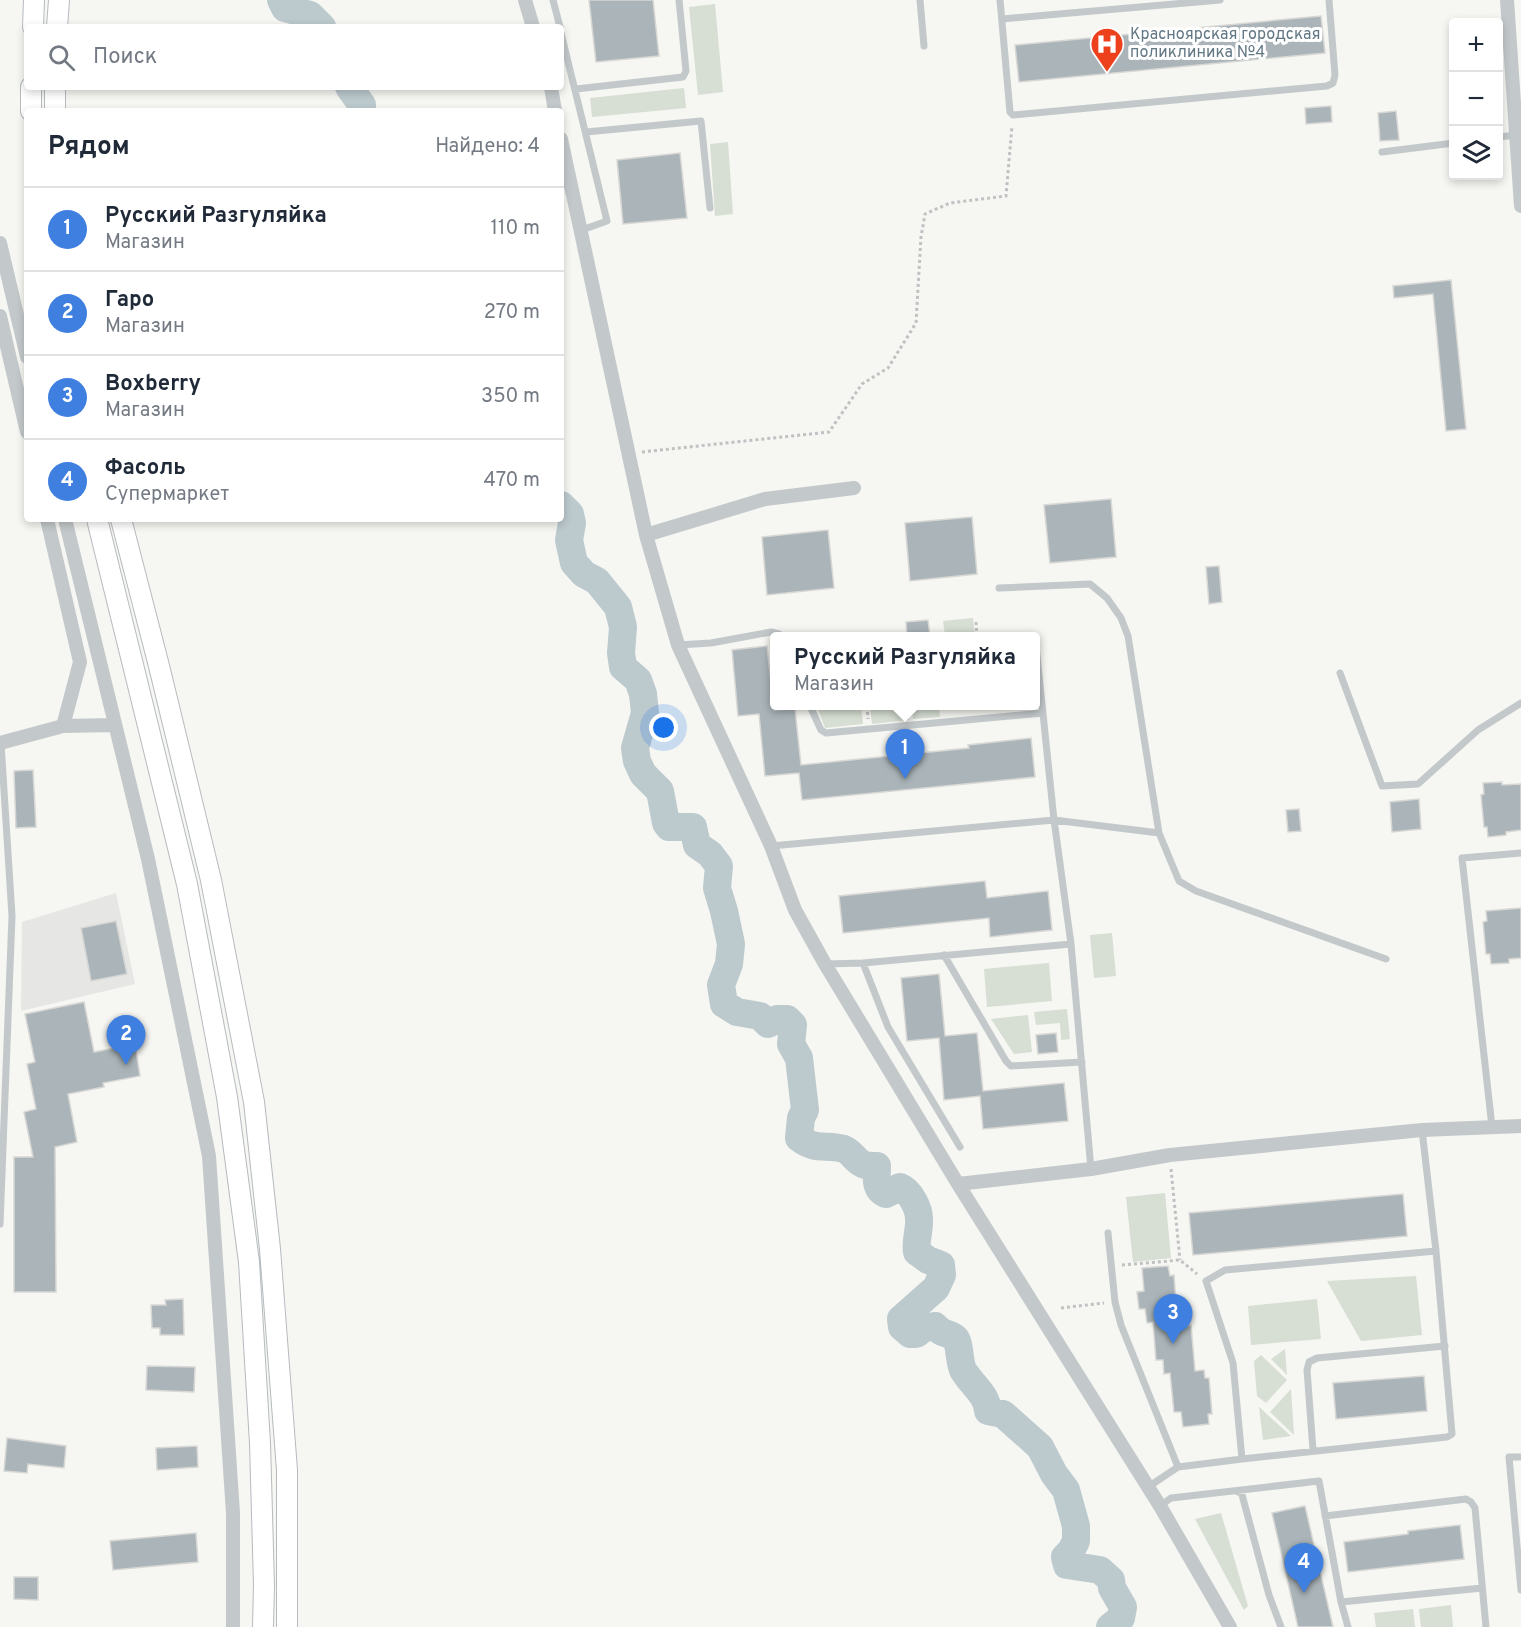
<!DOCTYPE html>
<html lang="ru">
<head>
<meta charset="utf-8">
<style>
  body { margin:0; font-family:Overpass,sans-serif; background:#f2f2f3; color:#1f2937 }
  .controls { position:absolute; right:18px; top:18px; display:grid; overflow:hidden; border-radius:6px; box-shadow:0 3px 9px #0003 }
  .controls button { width:54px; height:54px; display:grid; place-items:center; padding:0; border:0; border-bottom:2px solid #e0e1e3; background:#fff; color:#1f2937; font:30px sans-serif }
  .you { position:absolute; left:664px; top:728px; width:21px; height:21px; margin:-15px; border:4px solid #fff; border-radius:50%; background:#1a73e8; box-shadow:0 0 0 9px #1a73e833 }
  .badge { display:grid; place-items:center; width:39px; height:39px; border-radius:50%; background:#0b8043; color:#fff; font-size:20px; font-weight:700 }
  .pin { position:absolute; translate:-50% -50px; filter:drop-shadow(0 2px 3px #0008) }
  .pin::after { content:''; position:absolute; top:32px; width:21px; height:18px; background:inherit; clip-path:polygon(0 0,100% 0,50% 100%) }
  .popup { position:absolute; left:770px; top:632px; width:270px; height:78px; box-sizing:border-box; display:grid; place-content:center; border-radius:6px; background:#fff; filter:drop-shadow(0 2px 4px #0005); font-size:20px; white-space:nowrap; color:#747a83 }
  .popup b { font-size:22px; color:#1f2937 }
  .popup::after { content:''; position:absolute; left:50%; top:100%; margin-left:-12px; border:12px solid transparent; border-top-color:#fff }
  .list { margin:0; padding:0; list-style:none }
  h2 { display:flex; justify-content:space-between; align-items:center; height:78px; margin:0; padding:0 24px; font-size:26px }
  h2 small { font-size:20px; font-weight:400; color:#747a83 }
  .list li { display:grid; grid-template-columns:39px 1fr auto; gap:18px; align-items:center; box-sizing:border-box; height:84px; padding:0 24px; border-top:2px solid #e0e1e3 }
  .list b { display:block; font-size:22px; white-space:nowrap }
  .list p { margin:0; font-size:20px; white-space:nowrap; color:#747a83 }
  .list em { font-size:20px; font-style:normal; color:#747a83 }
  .icon { flex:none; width:33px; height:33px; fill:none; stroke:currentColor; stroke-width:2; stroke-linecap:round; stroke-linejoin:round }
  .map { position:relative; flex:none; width:1521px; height:1627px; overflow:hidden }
  .search { position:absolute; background:#fff; box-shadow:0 3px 9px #0003; left:24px; top:24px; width:540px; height:66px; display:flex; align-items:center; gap:15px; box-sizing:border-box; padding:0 21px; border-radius:6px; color:#747a83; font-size:22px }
  .panel { position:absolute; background:#fff; box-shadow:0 3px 9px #0003; left:24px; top:108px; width:540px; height:414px; border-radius:6px }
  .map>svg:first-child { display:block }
  .built { fill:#e6e7e5 }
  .green { fill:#d7ded3 }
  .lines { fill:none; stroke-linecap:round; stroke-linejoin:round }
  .river { stroke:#bcc9cd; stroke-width:28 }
  .building { fill:#abb5b9; stroke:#d7d7d5; stroke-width:1.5 }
  .secondary-casing { stroke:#b5bbbf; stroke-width:22 }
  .path { stroke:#bfc1c3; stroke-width:3; stroke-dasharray:3 3; stroke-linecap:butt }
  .lane { stroke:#c3c8ca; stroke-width:7 }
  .street { stroke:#c3c8ca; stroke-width:14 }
  .secondary { stroke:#fff; stroke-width:20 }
  .labels { text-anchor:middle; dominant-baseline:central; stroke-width:6; stroke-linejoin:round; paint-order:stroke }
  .poi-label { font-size:16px; fill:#637885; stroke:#fff; text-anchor:start }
</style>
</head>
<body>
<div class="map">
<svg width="1521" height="1627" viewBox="0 0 1521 1627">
  <rect width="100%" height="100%" fill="#f6f6f2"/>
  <!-- built -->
  <path class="built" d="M116 893 135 984 21 1011 22 922Z"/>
  <!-- green -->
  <path class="green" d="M715 4 723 92 698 95 689 7Z
    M684 88 686 108 592 117 590 98Z
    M728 142 733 214 715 216 710 144Z
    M973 618 975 636H945L943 621Z
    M817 706H861L863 724 825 728Z
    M870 706H907L909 720 872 724Z
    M912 706H939L940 717 913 719Z
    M1112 933 1116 976 1094 978 1090 935Z
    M1049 963 1052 1001 987 1007 984 969Z
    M1067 1009 1070 1039 1061 1040 1060 1023 1036 1025 1034 1012Z
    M1028 1015 1032 1052 1014 1054 991 1019Z
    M1165 1193 1171 1258 1133 1262 1126 1197Z
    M1416 1276 1422 1335 1361 1341 1327 1281Z
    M1317 1299 1321 1339 1251 1345 1248 1306Z
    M1285 1349 1287 1375 1271 1359Z
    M1261 1355 1287 1380 1266 1403 1257 1396 1254 1361Z
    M1291 1389 1294 1435 1270 1412Z
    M1259 1407 1291 1436 1263 1440Z
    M1221 1513 1248 1606 1244 1610 1195 1519Z
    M1451 1605 1453 1627H1421L1419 1609Z
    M1413 1609 1415 1627H1376L1374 1613Z"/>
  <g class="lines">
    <!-- river -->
    <path class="river" d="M281 0 285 8 310 15 322 27
      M349 87 362 105V111
      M561 505 570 514 572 523 569 540 574 563 584 574 597 581 618 607 623 627 621 653 623 667 638 680 643 694 645 713 635 748 637 761 643 774 660 791 666 823 669 827H693L697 845 710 854 719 866 717 888 724 911 731 944 729 964 721 985 724 1004 737 1012 760 1016 768 1024 777 1019H787L793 1025 791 1044 799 1058 805 1110 801 1118 799 1138C815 1151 827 1144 844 1149 852 1152 855 1161 863 1164 866 1166 873 1166 877 1166 877 1177 874 1189 886 1194L900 1187C910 1191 919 1208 919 1219 920 1230 915 1240 917 1252L928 1260 941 1265 942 1275 936 1288 901 1319 902 1327 910 1334H916L924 1328 935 1326C943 1336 949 1332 955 1338 960 1342 959 1362 963 1370 971 1384 987 1394 988 1411L1003 1414 1040 1447 1054 1474 1066 1490 1076 1526V1541L1071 1551 1065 1557 1067 1565 1100 1570 1111 1580 1112 1588 1123 1607 1121 1618 1110 1627"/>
  </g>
  <!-- building -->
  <path class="building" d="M589 0H653L659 56 596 62Z
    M1321 16 1325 53 1019 82 1015 45Z
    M1331 106 1332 122 1306 124 1305 108Z
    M1396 111 1399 140 1380 141 1378 113Z
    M680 153 687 218 623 224 617 160Z
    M1451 280 1466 429 1446 431 1433 294 1394 298 1393 286Z
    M1111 499 1116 557 1050 563 1044 505Z
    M972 517 977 574 910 581 905 523Z
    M828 530 834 588 767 595 762 537Z
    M1219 566 1222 602 1209 604 1206 567Z
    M928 620 930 636H907L906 622Z
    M767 646 774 710 795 709 801 765 969 748 968 745 1031 738 1035 777 802 800 799 773 765 776 759 714 738 716 732 650Z
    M33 770 36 827 16 828 14 771Z
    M1502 782V785L1521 784V830L1506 832V835L1488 837 1487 827H1484L1481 795 1484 794 1483 783Z
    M1419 799 1421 829 1392 832 1390 802Z
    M1299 809 1301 831 1288 832 1286 810Z
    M985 881 987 898 1048 891 1052 930 990 937 989 918 843 933 839 896Z
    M1521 908V958L1509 959V963L1491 964 1490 954H1486L1483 922 1487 921 1486 911Z
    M116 921 127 974 91 981 81 928Z
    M939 974 945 1036 977 1033 983 1091 1064 1083 1068 1121 983 1129 980 1096 944 1100 939 1038 907 1041 901 978Z
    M84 1002 94 1052 135 1044 140 1076 103 1083 104 1087 68 1094 77 1142 55 1147 56 1292H14V1157H33L24 1112 36 1109 27 1064 35 1062 25 1014Z
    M1056 1033 1058 1052 1038 1054 1036 1035Z
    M1403 1194 1407 1236 1193 1255 1189 1213Z
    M1168 1266 1170 1276 1174 1275 1177 1319 1186 1318V1326L1191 1325 1195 1371 1204 1370 1205 1378H1209L1212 1414H1208L1209 1424 1183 1427 1181 1412H1174L1170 1373 1164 1374 1163 1360H1156L1153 1322 1147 1323 1145 1309H1139L1137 1292 1144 1291 1142 1268Z
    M183 1299 184 1335H160V1328H152L151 1305H166L165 1300Z
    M147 1366 195 1367 194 1392 146 1390Z
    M1424 1376 1427 1411 1336 1419 1333 1383Z
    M7 1438 66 1446 64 1468 28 1464 27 1473 4 1471Z
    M197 1446 198 1467 157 1470 156 1448Z
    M1305 1506 1333 1627H1298L1272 1513Z
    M1460 1525 1464 1559 1348 1572 1344 1542 1408 1534V1531Z
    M196 1533 198 1562 113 1570 110 1541Z
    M14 1577H38V1600L14 1599Z"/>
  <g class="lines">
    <!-- secondary casing -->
    <g class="secondary-casing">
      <path id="secondary" d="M33 27 34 0
        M57 27 59 0
        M31 87V111
        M55 87V111
        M97 519 187 884 227 1097 249 1262 260 1443 264 1585 263 1627
        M121 519 159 666 211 880 254 1102 270 1249 287 1470V1627"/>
    </g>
    <!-- path -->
    <path class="path" d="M642 452 829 432 862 384 888 368 916 323 921 237 925 214 950 203 1006 196 1012 126
      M976 622 977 636
      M867 706 868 719
      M910 706 911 716
      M1171 1169 1180 1260
      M1122 1265 1180 1260 1197 1274
      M1061 1308 1104 1303"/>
    <!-- lane -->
    <path class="lane" d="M553 0 560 27
      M920 0 924 46
      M1000 0 1010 112 1013 115 1327 86 1333 83 1335 75 1329 0
      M1002 19 1220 0
      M561 33 607 221 579 231
      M576 89 683 77 686 71 679 0
      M586 132 701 121 710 208
      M1498 137 1517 135
      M1382 152 1454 143
      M999 588 1090 584 1107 598 1121 618 1128 636 1159 833 1179 881 1196 891 1386 959
      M678 645 711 643 771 632 779 634 780 636
      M1036 646 1054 820 1071 944 1091 1169
      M1340 673 1382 786 1418 784 1478 730 1521 703
      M810 706 821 730 826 733 1043 713
      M771 846 1054 820 1159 833
      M944 955 1006 1061 1011 1066 1082 1062
      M863 963 888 1027 960 1147
      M825 964 863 963 1071 944
      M1492 1127 1462 858 1521 853
      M0 1224 12 916 1 743
      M1108 1233 1115 1302 1121 1325 1178 1467
      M1313 1450 1307 1370 1309 1362 1317 1358 1445 1346
      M1521 1457H1509L1521 1590
      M1242 1459 1447 1437 1452 1434 1436 1251
      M1148 1487 1178 1467 1242 1459 1233 1363 1206 1281 1225 1270 1436 1251 1422 1130
      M1238 1492 1241 1491 1269 1595 1281 1627
      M1160 1506 1171 1498 1319 1481 1341 1602 1348 1627
      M1325 1516 1466 1499 1471 1502 1475 1508 1486 1627
      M1341 1602 1482 1588"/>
    <!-- street -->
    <path class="street" d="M525 0 533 27
      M1507 0 1521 206
      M551 87 555 111
      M561 139 646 535 678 645 771 846 795 910 825 964 958 1184 1160 1506 1230 1627
      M0 243 27 357
      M0 316 27 432
      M47 519 80 662 63 726
      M65 519 148 859 209 1156 233 1513V1627
      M646 535 765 499 854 488
      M0 743 63 726 114 725
      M958 1184 1091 1169 1170 1155 1422 1130 1521 1126"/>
    <!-- secondary -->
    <use href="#secondary" class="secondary"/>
  </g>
  <!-- icons -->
  <defs>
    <g id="hospital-pin" transform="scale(1.725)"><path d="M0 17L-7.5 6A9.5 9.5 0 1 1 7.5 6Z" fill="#ec411c" stroke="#fff"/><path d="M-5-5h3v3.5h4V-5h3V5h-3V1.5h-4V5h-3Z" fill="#fff"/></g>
  </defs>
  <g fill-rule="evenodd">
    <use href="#hospital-pin" x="1107" y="44"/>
  </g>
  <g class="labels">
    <!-- poi labels -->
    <g class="poi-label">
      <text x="1130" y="35">Красноярская городская<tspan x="1130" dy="18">поликлиника №4</tspan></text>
    </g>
  </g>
</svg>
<div class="controls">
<button>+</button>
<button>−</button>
<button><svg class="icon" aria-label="layers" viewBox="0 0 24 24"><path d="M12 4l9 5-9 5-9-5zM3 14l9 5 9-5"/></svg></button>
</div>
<div class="you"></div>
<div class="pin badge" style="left:905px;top:779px;background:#3f7fe0">1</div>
<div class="popup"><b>Русский Разгуляйка</b>Магазин</div>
<div class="pin badge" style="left:126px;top:1065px;background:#3f7fe0">2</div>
<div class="pin badge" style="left:1173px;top:1344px;background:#3f7fe0">3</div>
<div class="pin badge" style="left:1304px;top:1593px;background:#3f7fe0">4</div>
<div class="search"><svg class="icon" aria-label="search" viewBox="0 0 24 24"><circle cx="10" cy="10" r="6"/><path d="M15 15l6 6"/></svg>Поиск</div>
<section class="panel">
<h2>Рядом<small>Найдено: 4</small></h2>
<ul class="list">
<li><span class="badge" style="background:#3f7fe0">1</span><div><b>Русский Разгуляйка</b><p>Магазин</p></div><em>110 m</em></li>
<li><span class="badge" style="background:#3f7fe0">2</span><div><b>Гаро</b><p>Магазин</p></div><em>270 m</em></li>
<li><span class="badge" style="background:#3f7fe0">3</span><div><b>Boxberry</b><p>Магазин</p></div><em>350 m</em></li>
<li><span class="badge" style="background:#3f7fe0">4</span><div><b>Фасоль</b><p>Супермаркет</p></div><em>470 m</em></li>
</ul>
</section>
</div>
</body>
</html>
